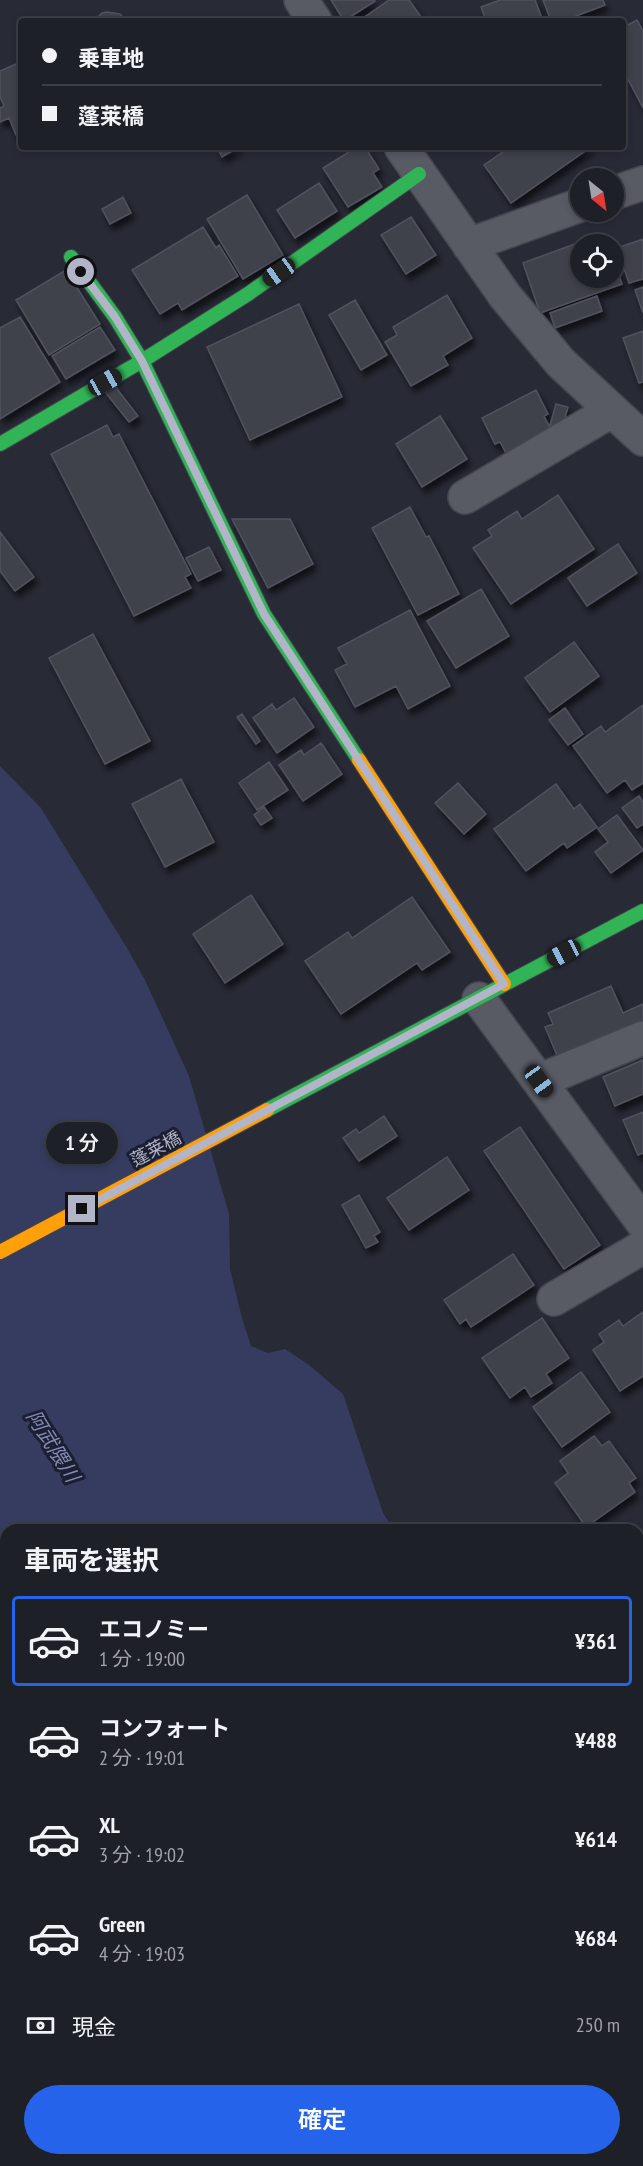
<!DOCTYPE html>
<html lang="ja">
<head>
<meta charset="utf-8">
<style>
  body { margin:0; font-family:"PT Sans Narrow","Noto Sans JP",sans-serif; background:#2b2d34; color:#f1f3f6; height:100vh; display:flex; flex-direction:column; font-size:22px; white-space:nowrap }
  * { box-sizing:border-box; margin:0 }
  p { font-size:20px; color:#a1a3a8 }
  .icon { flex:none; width:33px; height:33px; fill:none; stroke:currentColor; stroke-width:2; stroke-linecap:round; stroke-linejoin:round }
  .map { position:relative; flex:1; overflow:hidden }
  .side { position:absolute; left:0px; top:1524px; width:644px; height:642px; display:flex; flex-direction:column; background:#1e2028; border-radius:18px 18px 0 0; box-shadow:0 3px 9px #0003,0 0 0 2px #3c3e45 }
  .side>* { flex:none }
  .top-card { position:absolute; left:18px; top:18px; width:608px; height:132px; border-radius:6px; box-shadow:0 3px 9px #0003,0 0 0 2px #3c3e45; display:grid; align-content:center; height:132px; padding:0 24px; background:#1e2028 }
  .needle { width:39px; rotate:150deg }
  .fabs { position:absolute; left:570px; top:168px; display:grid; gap:12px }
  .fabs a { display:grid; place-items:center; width:54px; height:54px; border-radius:50%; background:#1e2028; box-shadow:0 3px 9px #0003,0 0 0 2px #3c3e45; font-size:30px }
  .end { position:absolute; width:27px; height:27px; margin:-14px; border:8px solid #b2b5c8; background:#111; box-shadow:0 0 0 3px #111 }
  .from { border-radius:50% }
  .bubble { position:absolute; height:42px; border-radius:21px; background:#1e2028; box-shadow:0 3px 9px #0003,0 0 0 2px #3c3e45; font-size:20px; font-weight:600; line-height:42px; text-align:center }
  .car { position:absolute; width:18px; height:36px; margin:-18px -9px; border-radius:8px; box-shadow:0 0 4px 2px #0007; background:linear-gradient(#222 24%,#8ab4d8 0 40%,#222 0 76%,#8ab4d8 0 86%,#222 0) }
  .top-card b { display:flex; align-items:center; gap:21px; height:57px; font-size:22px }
  .top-card b+b { border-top:2px solid #3c3e45 }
  .top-card i { width:15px; height:15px; background:#f1f3f6 }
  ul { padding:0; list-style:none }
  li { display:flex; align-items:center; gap:18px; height:90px; margin:0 12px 9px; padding:0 12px; border:3px solid transparent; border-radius:6px }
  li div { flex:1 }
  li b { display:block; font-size:22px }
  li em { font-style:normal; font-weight:600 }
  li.on { border-color:#2563eb }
  li>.icon { width:54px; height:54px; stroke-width:1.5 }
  h2 { padding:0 24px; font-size:27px; line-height:72px }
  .pay { display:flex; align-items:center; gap:15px; height:66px; padding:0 24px; font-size:22px }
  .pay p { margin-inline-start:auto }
  .button { display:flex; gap:12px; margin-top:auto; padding:12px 24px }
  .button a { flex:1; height:69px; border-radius:36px; background:#2563eb; color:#fff; font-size:24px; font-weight:600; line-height:69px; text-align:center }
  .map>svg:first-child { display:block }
</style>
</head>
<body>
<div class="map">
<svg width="643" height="2166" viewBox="0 0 643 2166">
  <defs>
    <filter id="shadow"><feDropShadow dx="3.5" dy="6" stdDeviation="3" flood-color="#0009"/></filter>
  </defs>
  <rect width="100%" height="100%" fill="#282a36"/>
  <!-- water -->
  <path fill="#353c5f" d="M0,766L41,808L127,948L145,980L189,1076L229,1214L230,1269L242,1318L251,1346L268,1353L285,1349L309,1365L343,1394L383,1513L394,1530H6V1818L0,1810Z
    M638,1883L643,1894V2166H249L246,2160H638Z"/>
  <!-- building -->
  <path fill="#40424c" stroke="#50525e" stroke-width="1.5" filter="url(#shadow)" d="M331,0H374L375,1L344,21Z
    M389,0H409L424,21H359Z
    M500,0H535L543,21H486L481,7Z
    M543,0H603L605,5L563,21H551Z
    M107,12L120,14L126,21H94L102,13Z
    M637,20L643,31V108L622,68V28Z
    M21,62V133L16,135L9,118L0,122V108L4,106L0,97V71Z
    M217,147H239L222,157Z
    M357,147H365L379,169L373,173L382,187L348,207L323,168Z
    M510,147H591L511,203L484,165Z
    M319,183L337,211L295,238L277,210Z
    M247,195L283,255L243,279L207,219Z
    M123,197L131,213L110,224L102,209Z
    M411,217L436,255L406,274L381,235Z
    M203,227L216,248L219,245L238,276L182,310L178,303L160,314L132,270Z
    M643,239V279L629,283L617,248Z
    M580,242V278H614V262L622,284L540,313L523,263Z
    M66,270L100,324L49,355L16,300Z
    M643,287V313L635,290Z
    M447,295L472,338L443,356L448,365L411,386L385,342L397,335L393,327Z
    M597,296L602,311L555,328L550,313Z
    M355,300L387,355L361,370L329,315Z
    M299,304L342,397L250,440L207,347Z
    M20,317L60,382L0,419V328Z
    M100,327L115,350L66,379L52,356Z
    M643,331V382L639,383L623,338Z
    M114,385L138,416L129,422L105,392Z
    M536,390L548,414L544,416L551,430L506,453L500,442L495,444L482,418Z
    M556,404L568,407L562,428L550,425Z
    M440,416L467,459L422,487L396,444Z
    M107,425L113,437L119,434L191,574L185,577L191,588L134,616L51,454Z
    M558,495L594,549L511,604L473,548L492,536L488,530L517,511L522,519Z
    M410,507L426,537L429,536L459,594L418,615L372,528Z
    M232,519H290L313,564L268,588Z
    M0,532L34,577L15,591L0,571Z
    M618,544L637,573L587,606L568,578Z
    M209,547L221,570L198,581L186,558Z
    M481,589L509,636L456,668L427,621Z
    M410,610L450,686L408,709L396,686L355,707L335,670L347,664L338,648Z
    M93,634L150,741L105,764L49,658Z
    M574,642L599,676L550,712L525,678Z
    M294,698L314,727L277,753L253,718L272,704L276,710Z
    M643,705V783L632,790L625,780L607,793L573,746L601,726L605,732Z
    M565,708L583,734L568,745L549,720Z
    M242,714L260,741L256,744L237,717Z
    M321,743L342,774L303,801L279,765L301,750L304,755Z
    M269,762L288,790L257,810L239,783Z
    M181,779L214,842L165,867L132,804Z
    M458,783L486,814L464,834L435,803Z
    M556,784L574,809L580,804L597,827L567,848L564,843L526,871L494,829Z
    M639,796L643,802V824L637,828L622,808Z
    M264,807L272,818L261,825L254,815Z
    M617,815L643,850L611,873L595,852L608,842L598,829Z
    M251,895L283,944L225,983L193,934Z
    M412,897L450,952L422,970L417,963L341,1014L305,961L348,932L352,938Z
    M611,986L623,1013L643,1004V1023L559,1060L545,1027L553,1024L548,1013Z
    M643,1060V1094L615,1106L603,1077Z
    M643,1112V1153L638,1155L623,1120Z
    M384,1116L397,1136L359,1161L343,1138L356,1129L359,1133Z
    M520,1127L600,1245L564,1269L484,1151Z
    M447,1157L469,1190L409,1230L387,1198Z
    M359,1195L380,1232L374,1236L378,1242L366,1248L342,1205Z
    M513,1254L534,1285L471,1327L466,1319L460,1324L444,1300Z
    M643,1312V1376L620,1391L593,1350L604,1342L599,1334L619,1320L623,1326Z
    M542,1318L569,1358L546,1374L552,1383L531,1397L525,1387L510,1398L482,1358Z
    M581,1372L610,1412L562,1447L533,1407Z
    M594,1436L602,1446L609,1441L636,1478L629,1483L635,1492L586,1527L555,1483L568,1473L560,1461Z
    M16,2160H81L84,2166H19Z"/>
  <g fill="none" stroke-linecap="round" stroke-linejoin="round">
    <defs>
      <path id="street" d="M301,0L315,21
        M401,147L505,296L561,363L643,439
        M614,193L643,183
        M469,245L580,205
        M465,497L611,411
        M479,999L643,1223
        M539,1081L643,1038
        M554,1299L643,1247
        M638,1610L643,1606"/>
      <path id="fast" d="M71,257L115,317L142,361L248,294L419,174
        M0,444L142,361L264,614L359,760
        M267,1110L643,911"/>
      <path id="slow" d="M359,760L504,984
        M0,1252L267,1110"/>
    </defs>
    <!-- street casing -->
    <use href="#street" stroke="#44464f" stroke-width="36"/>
    <!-- fast casing -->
    <use href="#fast" stroke="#44464f" stroke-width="16"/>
    <!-- slow casing -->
    <use href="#slow" stroke="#44464f" stroke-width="16"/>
    <!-- street -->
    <use href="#street" stroke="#585a64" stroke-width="33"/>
    <!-- fast -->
    <use href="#fast" stroke="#30b455" stroke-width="14"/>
    <!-- slow -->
    <use href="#slow" stroke="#ff9f0a" stroke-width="14"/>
  </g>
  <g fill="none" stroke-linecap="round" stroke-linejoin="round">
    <!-- route -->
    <path stroke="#b2b5c8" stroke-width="8" d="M81,272L115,317L142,361L264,614L504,984L82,1209"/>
  </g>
  <g text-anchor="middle" stroke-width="6" stroke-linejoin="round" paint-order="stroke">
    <!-- street labels -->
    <g font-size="18" fill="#b2b5c8" stroke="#1c1f31">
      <text transform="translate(156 1149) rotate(-28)" y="6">蓬莱橋</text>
    </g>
    <!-- water labels -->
    <g font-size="20" font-style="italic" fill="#808bb4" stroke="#1c1f31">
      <text transform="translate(53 1446) rotate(58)" y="7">阿武隈川</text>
    </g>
  </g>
</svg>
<div class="fabs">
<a><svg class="needle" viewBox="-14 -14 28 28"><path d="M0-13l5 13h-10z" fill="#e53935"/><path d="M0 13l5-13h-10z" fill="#a1a3a8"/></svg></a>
<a><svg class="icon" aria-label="locate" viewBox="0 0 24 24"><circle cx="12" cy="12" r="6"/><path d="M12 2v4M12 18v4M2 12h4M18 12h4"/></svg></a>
</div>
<i class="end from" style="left:81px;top:272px"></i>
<i class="end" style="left:82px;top:1209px"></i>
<div class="bubble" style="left:46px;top:1122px;width:72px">1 分</div>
<i class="car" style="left:279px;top:272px;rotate:235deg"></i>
<i class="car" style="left:105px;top:382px;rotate:61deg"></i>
<i class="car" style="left:564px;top:953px;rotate:242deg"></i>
<i class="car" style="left:539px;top:1081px;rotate:144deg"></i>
<div class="top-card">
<b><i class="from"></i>乗車地</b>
<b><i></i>蓬莱橋</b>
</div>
<section class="side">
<h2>車両を選択</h2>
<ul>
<li class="on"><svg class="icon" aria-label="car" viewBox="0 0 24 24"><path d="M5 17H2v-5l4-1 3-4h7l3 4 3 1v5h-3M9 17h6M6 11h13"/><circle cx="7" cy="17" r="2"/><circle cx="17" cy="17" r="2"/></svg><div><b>エコノミー</b><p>1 分 · 19:00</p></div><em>¥361</em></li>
<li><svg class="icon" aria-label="car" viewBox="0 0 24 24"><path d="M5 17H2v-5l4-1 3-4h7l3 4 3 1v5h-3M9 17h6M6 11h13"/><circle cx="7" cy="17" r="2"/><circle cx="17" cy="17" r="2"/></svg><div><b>コンフォート</b><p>2 分 · 19:01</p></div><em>¥488</em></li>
<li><svg class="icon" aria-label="car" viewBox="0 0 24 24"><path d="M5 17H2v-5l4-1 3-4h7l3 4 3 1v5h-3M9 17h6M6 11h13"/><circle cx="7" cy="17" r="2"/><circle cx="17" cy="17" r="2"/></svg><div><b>XL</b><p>3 分 · 19:02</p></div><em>¥614</em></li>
<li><svg class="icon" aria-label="car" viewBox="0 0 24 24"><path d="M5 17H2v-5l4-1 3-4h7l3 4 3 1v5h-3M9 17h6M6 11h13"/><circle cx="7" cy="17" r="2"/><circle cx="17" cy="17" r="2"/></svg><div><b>Green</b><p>4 分 · 19:03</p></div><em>¥684</em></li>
</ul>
<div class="pay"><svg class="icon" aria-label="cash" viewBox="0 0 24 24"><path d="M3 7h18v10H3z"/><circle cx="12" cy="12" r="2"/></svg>現金<p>250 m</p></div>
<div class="button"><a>確定</a></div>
</section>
</div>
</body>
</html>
